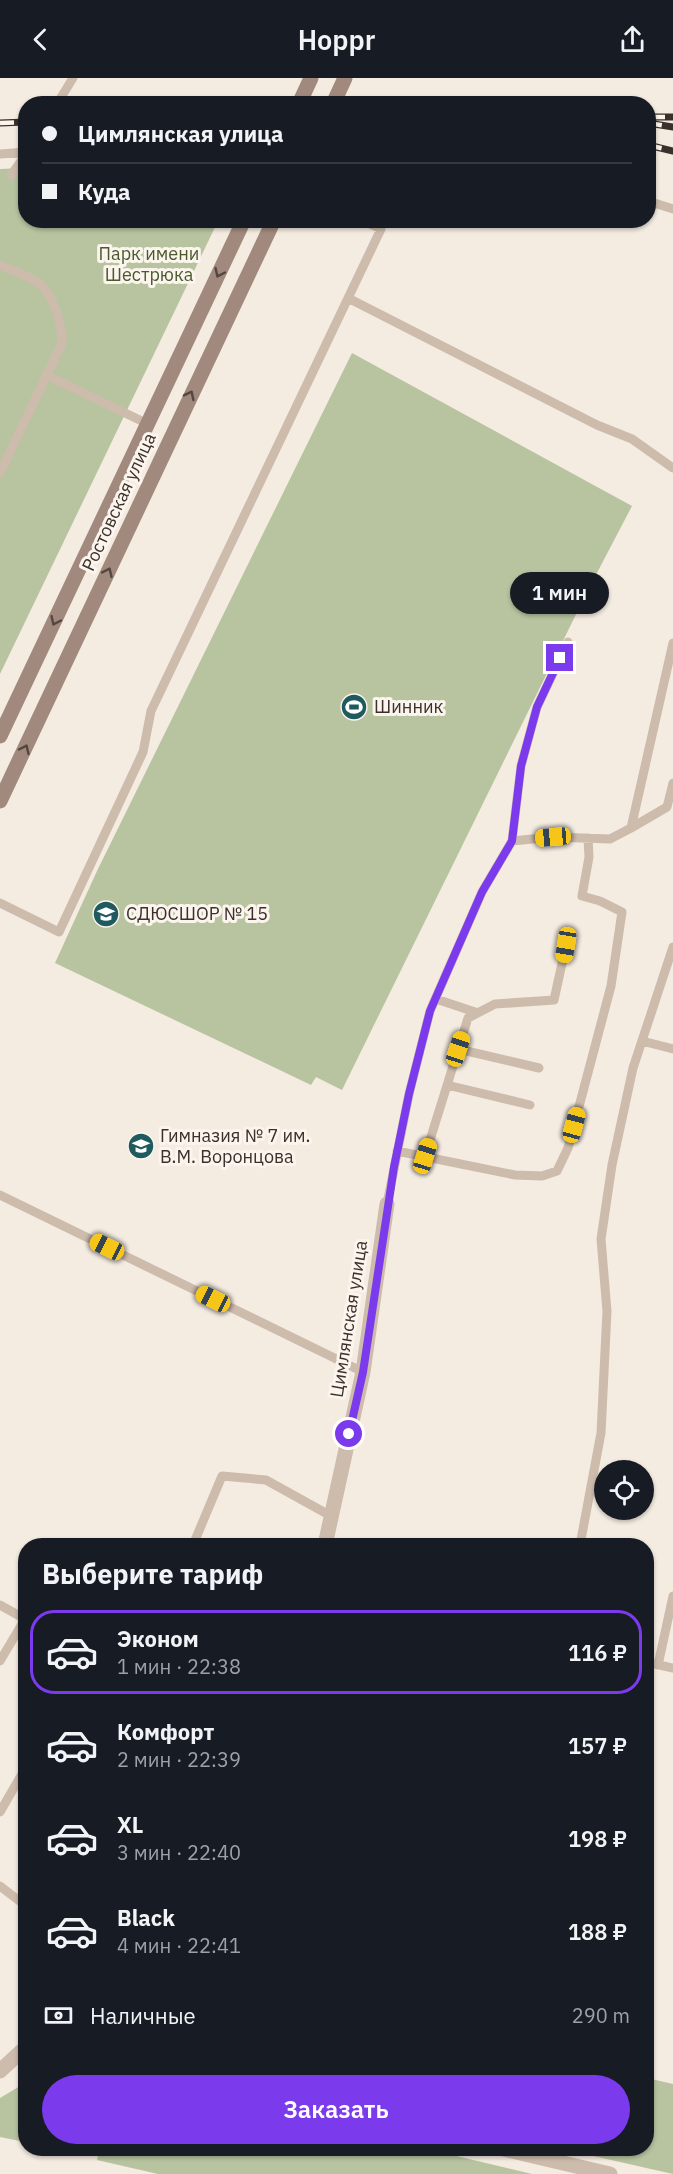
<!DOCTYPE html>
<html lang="ru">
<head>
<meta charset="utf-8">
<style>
  body { margin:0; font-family:"IBM Plex Sans",sans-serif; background:#242831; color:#f1f3f6; height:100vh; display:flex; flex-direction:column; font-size:22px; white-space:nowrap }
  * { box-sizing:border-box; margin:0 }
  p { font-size:20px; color:#9ea1a6 }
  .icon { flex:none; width:33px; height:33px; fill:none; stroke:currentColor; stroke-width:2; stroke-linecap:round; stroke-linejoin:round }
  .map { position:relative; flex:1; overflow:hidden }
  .side { position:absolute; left:18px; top:1460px; width:636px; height:618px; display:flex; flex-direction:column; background:#171b24; border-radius:24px; box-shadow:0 2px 4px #0004 }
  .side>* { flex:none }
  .top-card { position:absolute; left:18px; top:18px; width:638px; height:132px; border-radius:24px; box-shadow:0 2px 4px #0004; display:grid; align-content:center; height:132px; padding:0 24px; background:#171b24 }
  .buttons { position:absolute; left:594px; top:1382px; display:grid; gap:12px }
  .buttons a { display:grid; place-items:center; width:60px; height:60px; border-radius:50%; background:#171b24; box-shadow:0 2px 4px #0004; font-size:30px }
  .end { position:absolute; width:27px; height:27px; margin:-14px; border:8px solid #7c3aed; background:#fff; box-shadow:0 0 0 3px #fff }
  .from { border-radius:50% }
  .bubble { position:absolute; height:42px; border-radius:21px; background:#171b24; box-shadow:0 2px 4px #0004; font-size:20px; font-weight:600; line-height:42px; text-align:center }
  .car { position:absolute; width:18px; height:36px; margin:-18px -9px; border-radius:8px; box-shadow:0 0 4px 2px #0007; background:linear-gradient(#f5c518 24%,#345 0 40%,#f5c518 0 76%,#345 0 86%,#f5c518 0) }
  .top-card b { display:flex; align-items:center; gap:21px; height:57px; font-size:22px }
  .top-card b+b { border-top:2px solid #363941 }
  .top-card i { width:15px; height:15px; background:#f1f3f6 }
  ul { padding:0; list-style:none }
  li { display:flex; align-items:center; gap:18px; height:84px; margin:0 12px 9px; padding:0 12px; border:3px solid transparent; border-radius:24px }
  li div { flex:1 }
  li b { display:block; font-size:22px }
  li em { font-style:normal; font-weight:600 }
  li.active { border-color:#7c3aed }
  li>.icon { width:54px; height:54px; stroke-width:1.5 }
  h2 { padding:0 24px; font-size:27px; line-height:72px }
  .pay { display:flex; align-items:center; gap:15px; height:66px; padding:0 24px; font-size:22px }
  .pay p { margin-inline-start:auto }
  .button { display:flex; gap:12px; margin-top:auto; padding:12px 24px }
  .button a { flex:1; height:69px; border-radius:36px; background:#7c3aed; color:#fff; font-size:24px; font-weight:600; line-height:69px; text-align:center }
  header { display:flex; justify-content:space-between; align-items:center; height:78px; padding:0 24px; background:#171b24; font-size:27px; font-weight:600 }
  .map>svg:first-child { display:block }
</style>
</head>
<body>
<header><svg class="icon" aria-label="back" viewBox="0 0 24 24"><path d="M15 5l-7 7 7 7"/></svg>Hoppr<svg class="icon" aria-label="share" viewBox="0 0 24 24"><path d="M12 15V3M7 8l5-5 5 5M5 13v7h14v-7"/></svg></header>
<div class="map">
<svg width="673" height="2096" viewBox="0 0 673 2096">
  <rect width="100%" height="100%" fill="#f4ebe1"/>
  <!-- green -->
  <path fill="#b8c4a0" d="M25,90L26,142L218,143L0,596V91Z
    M352,275L632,428L588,512L342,1012L316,999L311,1007L55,885L97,793Z
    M647,2000L673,2006V2096L558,2070H646Z
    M25,2005V2064L0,2059V2020Z
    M100,2070H423L532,2096H158L97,2082Z"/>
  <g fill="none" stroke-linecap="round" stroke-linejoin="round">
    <!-- lane -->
    <path stroke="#cdbbac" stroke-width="9" d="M57,26L73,0
      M0,76L26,74
      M11,97L26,76
      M648,123L673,131
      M0,187C11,192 35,200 42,208C55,222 62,247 62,265L0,395
      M348,220L597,347L632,361L673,390
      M46,297L148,346
      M631,750L667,729L673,705
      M512,763L553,759L610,761L631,750L673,565
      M0,825L59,854L143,674L151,633L381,151L361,142
      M436,921L478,935
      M642,963L673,971
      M458,971L539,990
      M447,1007L530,1027
      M397,1073L515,1097L542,1098L557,1093L568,1070L611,908L622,834L600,823L582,818L589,779L588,760
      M425,1078L468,940L495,926L554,922L566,867
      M0,1117L363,1294
      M387,1126L409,1016L430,933L482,814L512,763L521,688L537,629L568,564
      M193,1467L222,1398L266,1402L331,1438
      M580,1467L601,1355L607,1233L601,1161L612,1087L633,990L673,869
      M0,1527L25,1541L0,1583
      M646,1584L673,1590
      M658,1587L673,1518
      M0,1734L26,1689
      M0,1808L26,1828"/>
    <!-- street -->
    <path stroke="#cdbbac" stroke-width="15" d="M325,1467L363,1294L387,1126
      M0,1993L26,1969
      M499,2070L610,2096"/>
    <!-- secondary -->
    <path stroke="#a18a7d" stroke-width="15" d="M299,26L311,0
      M333,26L345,0
      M0,658L244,142
      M0,723L274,142"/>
    <defs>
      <path id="rail" d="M651,39H673
        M0,45L26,44
        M648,45L673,49
        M648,67L673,73"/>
    </defs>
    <!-- rail casing -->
    <use href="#rail" stroke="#3b302b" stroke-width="7"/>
    <!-- rail -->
    <use href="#rail" stroke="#fbf5ee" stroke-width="4.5" stroke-dasharray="14" stroke-linecap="butt"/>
  </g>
  <!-- one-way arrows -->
  <defs><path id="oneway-chevron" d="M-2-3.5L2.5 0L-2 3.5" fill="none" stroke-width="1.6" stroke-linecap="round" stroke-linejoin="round" transform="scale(1.5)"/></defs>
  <g stroke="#544640">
    <use href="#oneway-chevron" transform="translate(219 195) rotate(115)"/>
    <use href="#oneway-chevron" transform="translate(190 317) rotate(-64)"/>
    <use href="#oneway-chevron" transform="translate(108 494) rotate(-65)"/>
    <use href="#oneway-chevron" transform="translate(55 543) rotate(115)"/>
    <use href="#oneway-chevron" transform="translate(25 671) rotate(-65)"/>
  </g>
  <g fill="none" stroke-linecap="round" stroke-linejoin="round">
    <!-- route -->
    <path stroke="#7c3aed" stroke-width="8" d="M349,1356L363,1294L394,1089L409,1016L430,933L482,814L512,763L521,688L537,629L560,580"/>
  </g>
  <!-- icons -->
  <defs>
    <symbol id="stadium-disc" viewBox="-11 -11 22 22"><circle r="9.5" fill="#1f5a5e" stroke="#fbf5ee"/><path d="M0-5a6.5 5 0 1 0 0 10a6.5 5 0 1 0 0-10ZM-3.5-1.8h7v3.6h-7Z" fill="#fff"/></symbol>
    <symbol id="school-disc" viewBox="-11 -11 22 22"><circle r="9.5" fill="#1f5a5e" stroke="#fbf5ee"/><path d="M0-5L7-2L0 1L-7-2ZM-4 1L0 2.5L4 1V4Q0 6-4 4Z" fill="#fff"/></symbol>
  </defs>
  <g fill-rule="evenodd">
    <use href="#stadium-disc" x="339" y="614" width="30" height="30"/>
    <use href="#school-disc" x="91" y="821" width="30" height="30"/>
    <use href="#school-disc" x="126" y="1053" width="30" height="30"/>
  </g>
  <g text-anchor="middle" stroke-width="6" stroke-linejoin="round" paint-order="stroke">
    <!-- park labels -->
    <g font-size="18" fill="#4a5a2e" stroke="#fbf5ee">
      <text x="149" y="182">Парк имени<tspan x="149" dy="21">Шестрюка</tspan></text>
    </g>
    <!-- street labels -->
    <g font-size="18" fill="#3b302b" stroke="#fbf5ee">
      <text transform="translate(119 424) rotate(-65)" y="6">Ростовская улица</text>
      <text transform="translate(349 1241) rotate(-81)" y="6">Цимлянская улица</text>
    </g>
    <!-- poi labels -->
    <g font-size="18" fill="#3b302b" stroke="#fbf5ee" text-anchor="start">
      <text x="374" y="635">Шинник</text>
      <text x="126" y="842">СДЮСШОР № 15</text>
      <text x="160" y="1064">Гимназия № 7 им.<tspan x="160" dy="21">В.М. Воронцова</tspan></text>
    </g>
  </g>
</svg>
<div class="buttons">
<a><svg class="icon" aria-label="locate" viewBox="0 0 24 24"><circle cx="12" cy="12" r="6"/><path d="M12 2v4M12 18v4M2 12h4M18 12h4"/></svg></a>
</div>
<i class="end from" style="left:349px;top:1356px"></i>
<i class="end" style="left:560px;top:580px"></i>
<div class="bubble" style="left:510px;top:494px;width:99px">1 мин</div>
<i class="car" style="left:553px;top:759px;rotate:265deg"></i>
<i class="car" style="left:566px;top:867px;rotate:189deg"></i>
<i class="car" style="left:458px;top:971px;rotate:18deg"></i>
<i class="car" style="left:574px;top:1047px;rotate:15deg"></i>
<i class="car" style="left:425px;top:1078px;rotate:17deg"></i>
<i class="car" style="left:107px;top:1169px;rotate:296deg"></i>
<i class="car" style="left:213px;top:1221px;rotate:296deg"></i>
<div class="top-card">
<b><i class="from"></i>Цимлянская улица</b>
<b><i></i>Куда</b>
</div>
<section class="side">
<h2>Выберите тариф</h2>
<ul>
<li class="active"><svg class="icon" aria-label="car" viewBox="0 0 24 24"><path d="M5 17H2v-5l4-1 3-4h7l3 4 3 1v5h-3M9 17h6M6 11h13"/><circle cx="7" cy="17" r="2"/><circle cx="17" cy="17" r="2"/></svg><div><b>Эконом</b><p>1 мин · 22:38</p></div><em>116 ₽</em></li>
<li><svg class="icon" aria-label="car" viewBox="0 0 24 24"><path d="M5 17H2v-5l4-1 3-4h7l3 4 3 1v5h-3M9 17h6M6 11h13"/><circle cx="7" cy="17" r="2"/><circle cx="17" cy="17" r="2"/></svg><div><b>Комфорт</b><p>2 мин · 22:39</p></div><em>157 ₽</em></li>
<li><svg class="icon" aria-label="car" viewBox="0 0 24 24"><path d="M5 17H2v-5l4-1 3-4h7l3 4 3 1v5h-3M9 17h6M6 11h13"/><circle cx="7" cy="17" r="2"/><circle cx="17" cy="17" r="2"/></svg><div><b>XL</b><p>3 мин · 22:40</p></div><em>198 ₽</em></li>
<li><svg class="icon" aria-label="car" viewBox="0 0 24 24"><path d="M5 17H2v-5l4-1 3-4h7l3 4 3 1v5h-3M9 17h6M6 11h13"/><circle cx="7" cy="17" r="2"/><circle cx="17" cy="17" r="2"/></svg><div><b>Black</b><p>4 мин · 22:41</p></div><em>188 ₽</em></li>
</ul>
<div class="pay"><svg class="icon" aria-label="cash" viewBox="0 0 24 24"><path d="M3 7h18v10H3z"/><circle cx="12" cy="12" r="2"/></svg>Наличные<p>290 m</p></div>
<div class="button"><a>Заказать</a></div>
</section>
</div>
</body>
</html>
